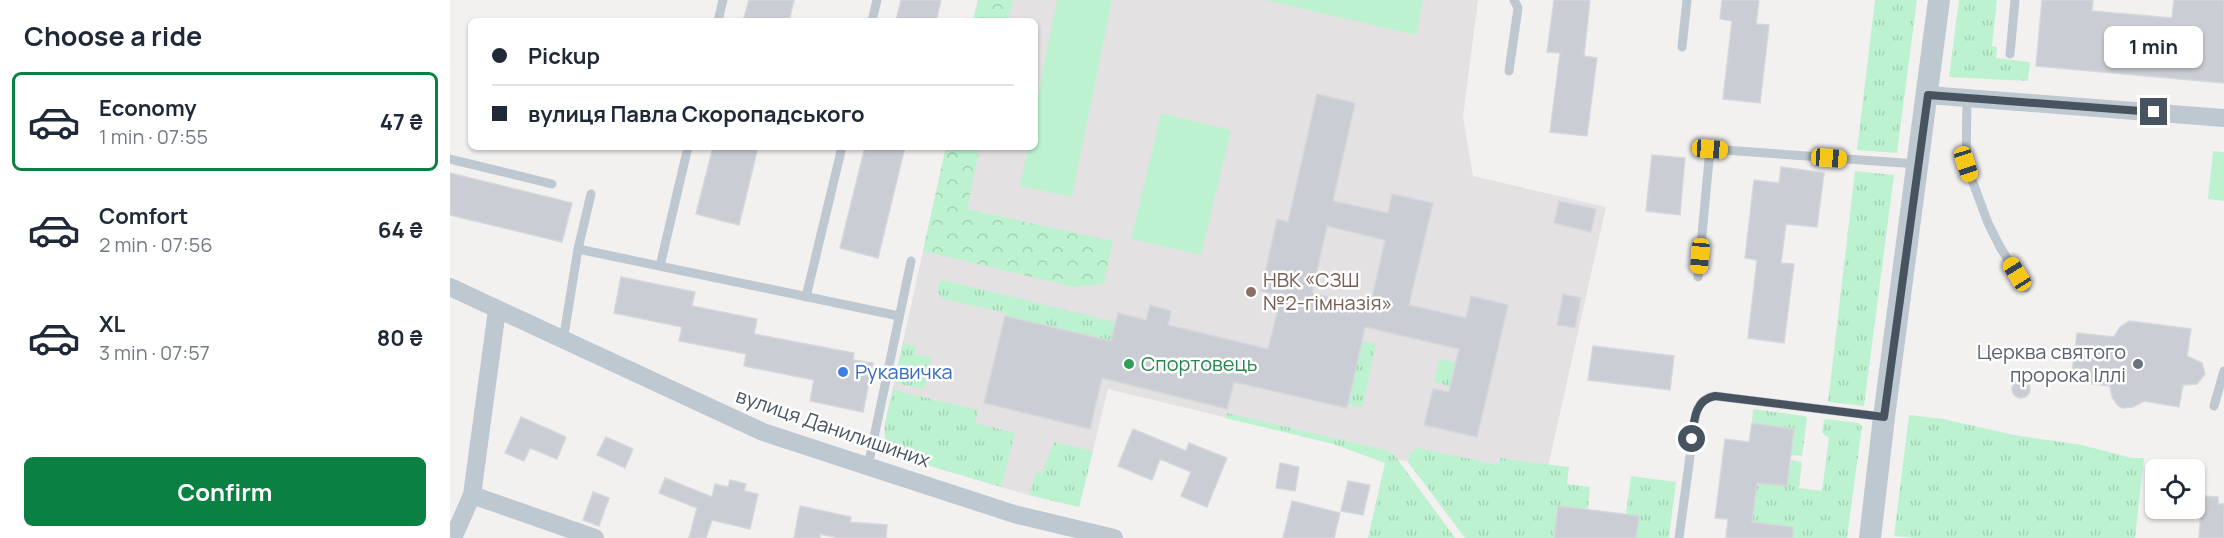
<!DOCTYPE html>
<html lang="en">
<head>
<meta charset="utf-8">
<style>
  body { margin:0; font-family:Manrope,sans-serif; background:#f2f2f3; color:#1f2937; height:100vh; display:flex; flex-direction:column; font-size:22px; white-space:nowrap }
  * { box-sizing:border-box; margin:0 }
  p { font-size:20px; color:#747a83 }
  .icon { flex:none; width:33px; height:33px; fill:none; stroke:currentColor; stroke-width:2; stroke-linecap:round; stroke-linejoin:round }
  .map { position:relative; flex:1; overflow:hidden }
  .details { display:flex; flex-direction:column; background:#fff; width:450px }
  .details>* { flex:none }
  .banner { position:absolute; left:18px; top:18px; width:570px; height:132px; border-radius:9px; box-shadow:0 2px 4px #0004; display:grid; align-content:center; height:132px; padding:0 24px; background:#fff }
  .tools { position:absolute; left:1695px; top:459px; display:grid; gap:12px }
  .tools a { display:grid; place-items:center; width:60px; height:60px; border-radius:9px; background:#fff; box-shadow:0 2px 4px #0004; font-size:30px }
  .end { position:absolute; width:27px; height:27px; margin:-14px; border:8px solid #47545f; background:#fff; box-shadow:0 0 0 3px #fff }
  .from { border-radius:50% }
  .bubble { position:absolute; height:42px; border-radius:9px; background:#fff; box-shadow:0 2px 4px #0004; font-size:20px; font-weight:700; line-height:42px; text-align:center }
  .car { position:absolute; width:18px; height:36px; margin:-18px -9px; border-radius:8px; box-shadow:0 0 4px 2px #0007; background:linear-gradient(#f5c518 24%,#345 0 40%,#f5c518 0 76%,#345 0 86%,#f5c518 0) }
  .banner b { display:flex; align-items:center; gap:21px; height:57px; font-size:22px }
  .banner b+b { border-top:2px solid #e0e1e3 }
  .banner i { width:15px; height:15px; background:#1f2937 }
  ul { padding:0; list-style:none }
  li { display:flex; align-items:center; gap:18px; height:99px; margin:0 12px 9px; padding:0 12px; border:3px solid transparent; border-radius:9px }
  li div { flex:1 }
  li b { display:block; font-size:22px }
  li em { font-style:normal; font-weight:700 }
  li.active { border-color:#0b8043 }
  li>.icon { width:54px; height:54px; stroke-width:1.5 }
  h2 { padding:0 24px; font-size:27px; line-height:72px }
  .cta { display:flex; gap:12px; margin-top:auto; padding:12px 24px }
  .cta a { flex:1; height:69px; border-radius:9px; background:#0b8043; color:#fff; font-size:24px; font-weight:700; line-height:69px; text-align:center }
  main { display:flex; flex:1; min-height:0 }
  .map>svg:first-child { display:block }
</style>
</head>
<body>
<main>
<section class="details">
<h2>Choose a ride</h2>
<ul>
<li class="active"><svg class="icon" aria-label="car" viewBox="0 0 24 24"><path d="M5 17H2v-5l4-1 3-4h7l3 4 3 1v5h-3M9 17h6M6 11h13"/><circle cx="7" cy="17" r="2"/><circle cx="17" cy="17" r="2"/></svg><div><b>Economy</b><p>1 min · 07:55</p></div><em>47 ₴</em></li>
<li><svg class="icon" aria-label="car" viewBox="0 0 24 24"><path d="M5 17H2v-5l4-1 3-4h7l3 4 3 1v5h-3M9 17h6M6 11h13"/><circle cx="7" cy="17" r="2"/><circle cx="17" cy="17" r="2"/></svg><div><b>Comfort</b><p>2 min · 07:56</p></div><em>64 ₴</em></li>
<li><svg class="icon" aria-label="car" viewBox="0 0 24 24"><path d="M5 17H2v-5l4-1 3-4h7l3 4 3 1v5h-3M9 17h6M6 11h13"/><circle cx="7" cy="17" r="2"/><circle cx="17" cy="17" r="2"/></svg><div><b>XL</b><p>3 min · 07:57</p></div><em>80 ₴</em></li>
</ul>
<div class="cta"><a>Confirm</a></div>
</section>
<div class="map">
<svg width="1774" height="538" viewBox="0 0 1774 538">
  <defs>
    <pattern id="grass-tufts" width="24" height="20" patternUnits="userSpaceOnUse" patternTransform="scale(1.5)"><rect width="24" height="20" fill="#bdf2d0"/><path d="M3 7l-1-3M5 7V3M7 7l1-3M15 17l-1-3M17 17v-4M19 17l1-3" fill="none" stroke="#a4d1b5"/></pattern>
    <pattern id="forest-crowns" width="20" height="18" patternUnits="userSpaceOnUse" patternTransform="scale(1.5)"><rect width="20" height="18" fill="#bdf2d0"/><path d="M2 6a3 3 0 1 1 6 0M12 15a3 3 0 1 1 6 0" fill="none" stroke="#a4d1b5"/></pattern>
  </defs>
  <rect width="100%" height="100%" fill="#f3f0f0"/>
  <!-- education -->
  <path fill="#e4e1e2" d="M528,0H1028L1013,117L1023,176L1156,207L1092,494L658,389L629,507L575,494L450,457L440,450L435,440L434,428L496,147H585V21H523Z"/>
  <!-- grass -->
  <path fill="url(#grass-tufts)" d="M1425,0H1467L1447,153L1407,150Z
    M1509,0H1547L1542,46L1547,47L1546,58L1580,62L1578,81L1499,77Z
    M1405,171L1444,175L1414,406L1378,402Z
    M493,280L665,322L661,341L555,316L556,313L493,299C488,294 486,289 489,283Z
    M912,341L926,344L912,408L897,404Z
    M453,343L466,346L464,354L481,358L474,389L444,383Z
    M989,359L1006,363L1000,386L984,382Z
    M443,390L528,410L525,423L565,433L551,487L450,457C424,443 438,412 443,390Z
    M1303,409L1354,416L1357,418L1352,456L1341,455L1344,429L1302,423Z
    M777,413L939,451L945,456L1005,538H918L935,463L883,444L775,418Z
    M1459,415L1493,419L1564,435L1632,445L1682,458H1694L1685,538H1468L1444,536Z
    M1376,419L1408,423L1412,426L1397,538H1313L1302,522L1307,483L1337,486L1341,460L1352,462L1349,488L1372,491L1379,438L1372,433L1374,420Z
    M604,442L643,451L629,507L579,495L586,472L592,473Z
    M968,448L1048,465L1050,458L1119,467L1117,484L1140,487L1138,509L1108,506L1104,538H1015L958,462L961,452Z
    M1181,476L1226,482L1219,538H1186L1189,516L1176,514Z"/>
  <!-- forest -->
  <path fill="url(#forest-crowns)" d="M528,0H563L558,21H523Z
    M496,147H530L517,209L663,241L654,284L623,287L473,251Z"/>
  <!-- park -->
  <path fill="#bdf2d0" d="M607,0H662L622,197L570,186L578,147H585V110Z
    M815,0H973L966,35Z
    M711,113L781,130L751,255L681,239Z
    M1763,151L1774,152V201L1758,199Z"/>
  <!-- building -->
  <path fill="#cacdd3" stroke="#d4d7dc" stroke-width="1.5" fill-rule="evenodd" d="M299,0H344L339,21H293Z
    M451,0H491L486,21H446Z
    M1104,0H1140L1134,56L1147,58L1137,136L1100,132L1110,53L1097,52Z
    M1272,0H1309L1306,24L1319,25L1310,103L1273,99L1282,21L1270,19Z
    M1592,0H1643L1642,11L1722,18L1724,0H1774V83L1586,66Z
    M867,94L905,103L883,201L938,213L942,194L983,203L959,305L1016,318L1021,296L1058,305L1027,437L974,425L983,389L999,392L1009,349L915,327L897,408L784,382L777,409L652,378L640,429L534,403L555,316L661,341L668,313L696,320L700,305L721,311L718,325L818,349L831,296L811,291L827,219L838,222ZM877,226L935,240L920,307L862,293Z
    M263,147H308L289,225L246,214Z
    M415,147H455L428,258L390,248Z
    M1202,155L1235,158L1230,215L1196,211Z
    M1331,167L1374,173L1367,227L1336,224L1331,263L1344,264L1334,343L1298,338L1307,260L1295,258L1304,180L1329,183Z
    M0,173L122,203L112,242L0,215Z
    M1109,201L1146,209L1141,232L1104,223Z
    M171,277L245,292L242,306L307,319L304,334L404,353L403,360L423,363L413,412L360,401L364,380L294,366L296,354L229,341L232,327L164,313Z
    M1113,294L1131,298L1125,328L1107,325Z
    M1679,321L1741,329L1737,356L1752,363L1755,374L1747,384L1733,385L1729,407L1694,401L1683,407L1673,408L1668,406L1662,397L1660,386L1621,381L1627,333L1664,337L1670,327Z
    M1143,346L1224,356L1220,390L1138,380Z
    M1562 389a9 9 0 1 1 18 0a9 9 0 1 1-18 0Z
    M71,417L116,437L107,459L80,448L74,461L55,453Z
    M1302,423L1344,429L1337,486L1307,483L1302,522L1343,527V538H1276L1278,519L1265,518L1275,439L1299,442Z
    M683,429L736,451L739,443L777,458L757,507L731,496L741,472L710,459L702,480L668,466Z
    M156,437L183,449L175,468L147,455Z
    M830,463L849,467L845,491L826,488Z
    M215,478L262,497L265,484L278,487L280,480L296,484L294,491L308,494L300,529L262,520L256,538H239L247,508L209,493Z
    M898,481L920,485L913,515L891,511Z
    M143,492L159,498L149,526L133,520Z
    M1752,496L1768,497V504H1774V538H1749Z
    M842,501L890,513L884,538H833Z
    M350,506L401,517L400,522L437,525L436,538H389L370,534V538H344Z
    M1108,506L1189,516L1186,538H1104Z"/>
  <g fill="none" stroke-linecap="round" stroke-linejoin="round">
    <!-- service -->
    <path stroke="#bdc8d0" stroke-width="9" d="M268,21L273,0
      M422,21L427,0
      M1232,47L1237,0
      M1560,54L1565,0
      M1059,71L1068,8L1064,0
      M1517,98L1516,164L1538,223L1550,247L1576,288
      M0,159L102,184
      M128,249L449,316
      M210,266L238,147
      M1248,277L1260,149L1467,164
      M356,297L392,147
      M113,341L128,249L141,194
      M1764,406L1774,371
      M418,466L461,261
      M1229,538L1245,419C1247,406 1252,398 1265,396L1434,417"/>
    <!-- minor -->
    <path stroke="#bdc8d0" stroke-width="18" d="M1478,95L1774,118
      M0,287L313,432L564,514L664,538
      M22,495L145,538
      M3,538L22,495L47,310"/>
    <!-- tertiary -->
    <path stroke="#bdc8d0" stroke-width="22" d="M1420,538L1434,417L1489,0"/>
  </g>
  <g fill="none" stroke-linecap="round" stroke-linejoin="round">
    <!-- route -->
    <path stroke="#47545f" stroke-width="8" d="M1242,439C1244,421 1244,400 1265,396L1434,417L1478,95L1704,112"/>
  </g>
  <!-- markers -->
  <circle fill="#8d6e63" stroke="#fff" stroke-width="2" cx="801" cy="292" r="6"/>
  <circle fill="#2e9e5b" stroke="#fff" stroke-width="2" cx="679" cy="364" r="6"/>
  <circle fill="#6b7280" stroke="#fff" stroke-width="2" cx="1688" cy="364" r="6"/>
  <circle fill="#3f7fe0" stroke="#fff" stroke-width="2" cx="393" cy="372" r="6"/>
  <g text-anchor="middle" stroke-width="5" stroke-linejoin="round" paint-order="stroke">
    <!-- education labels -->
    <g font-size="20" fill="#785e54" stroke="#fff" text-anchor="start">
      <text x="813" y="287">НВК «СЗШ<tspan x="813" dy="23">№2-гімназія»</tspan></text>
    </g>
    <!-- worship labels -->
    <g font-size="20" fill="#5b616d" stroke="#fff" text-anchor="end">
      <text x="1676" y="359">Церква святого<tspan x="1676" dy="23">пророка Іллі</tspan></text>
    </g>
    <!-- leisure labels -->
    <g font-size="20" fill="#27864d" stroke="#fff" text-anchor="start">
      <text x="691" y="371">Спортовець</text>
    </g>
    <!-- shop labels -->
    <g font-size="20" fill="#366cbe" stroke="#fff" text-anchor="start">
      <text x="405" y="379">Рукавичка</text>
    </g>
    <!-- street labels -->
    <g font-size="20" fill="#47545f" stroke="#fff">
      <text transform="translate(383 428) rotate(19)" y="7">вулиця Данилишиних</text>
    </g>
  </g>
</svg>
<div class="tools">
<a><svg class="icon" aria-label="locate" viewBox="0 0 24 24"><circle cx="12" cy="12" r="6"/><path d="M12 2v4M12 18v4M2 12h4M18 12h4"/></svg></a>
</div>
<i class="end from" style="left:1242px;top:439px"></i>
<i class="end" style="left:1704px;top:112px"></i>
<div class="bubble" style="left:1654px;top:26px;width:99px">1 min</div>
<i class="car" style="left:1260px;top:149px;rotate:94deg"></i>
<i class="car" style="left:1379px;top:158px;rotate:94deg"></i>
<i class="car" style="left:1516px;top:164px;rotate:162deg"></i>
<i class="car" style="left:1250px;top:256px;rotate:185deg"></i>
<i class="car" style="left:1567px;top:274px;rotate:328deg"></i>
<div class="banner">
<b><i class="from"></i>Pickup</b>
<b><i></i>вулиця Павла Скоропадського</b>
</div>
</div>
</main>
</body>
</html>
